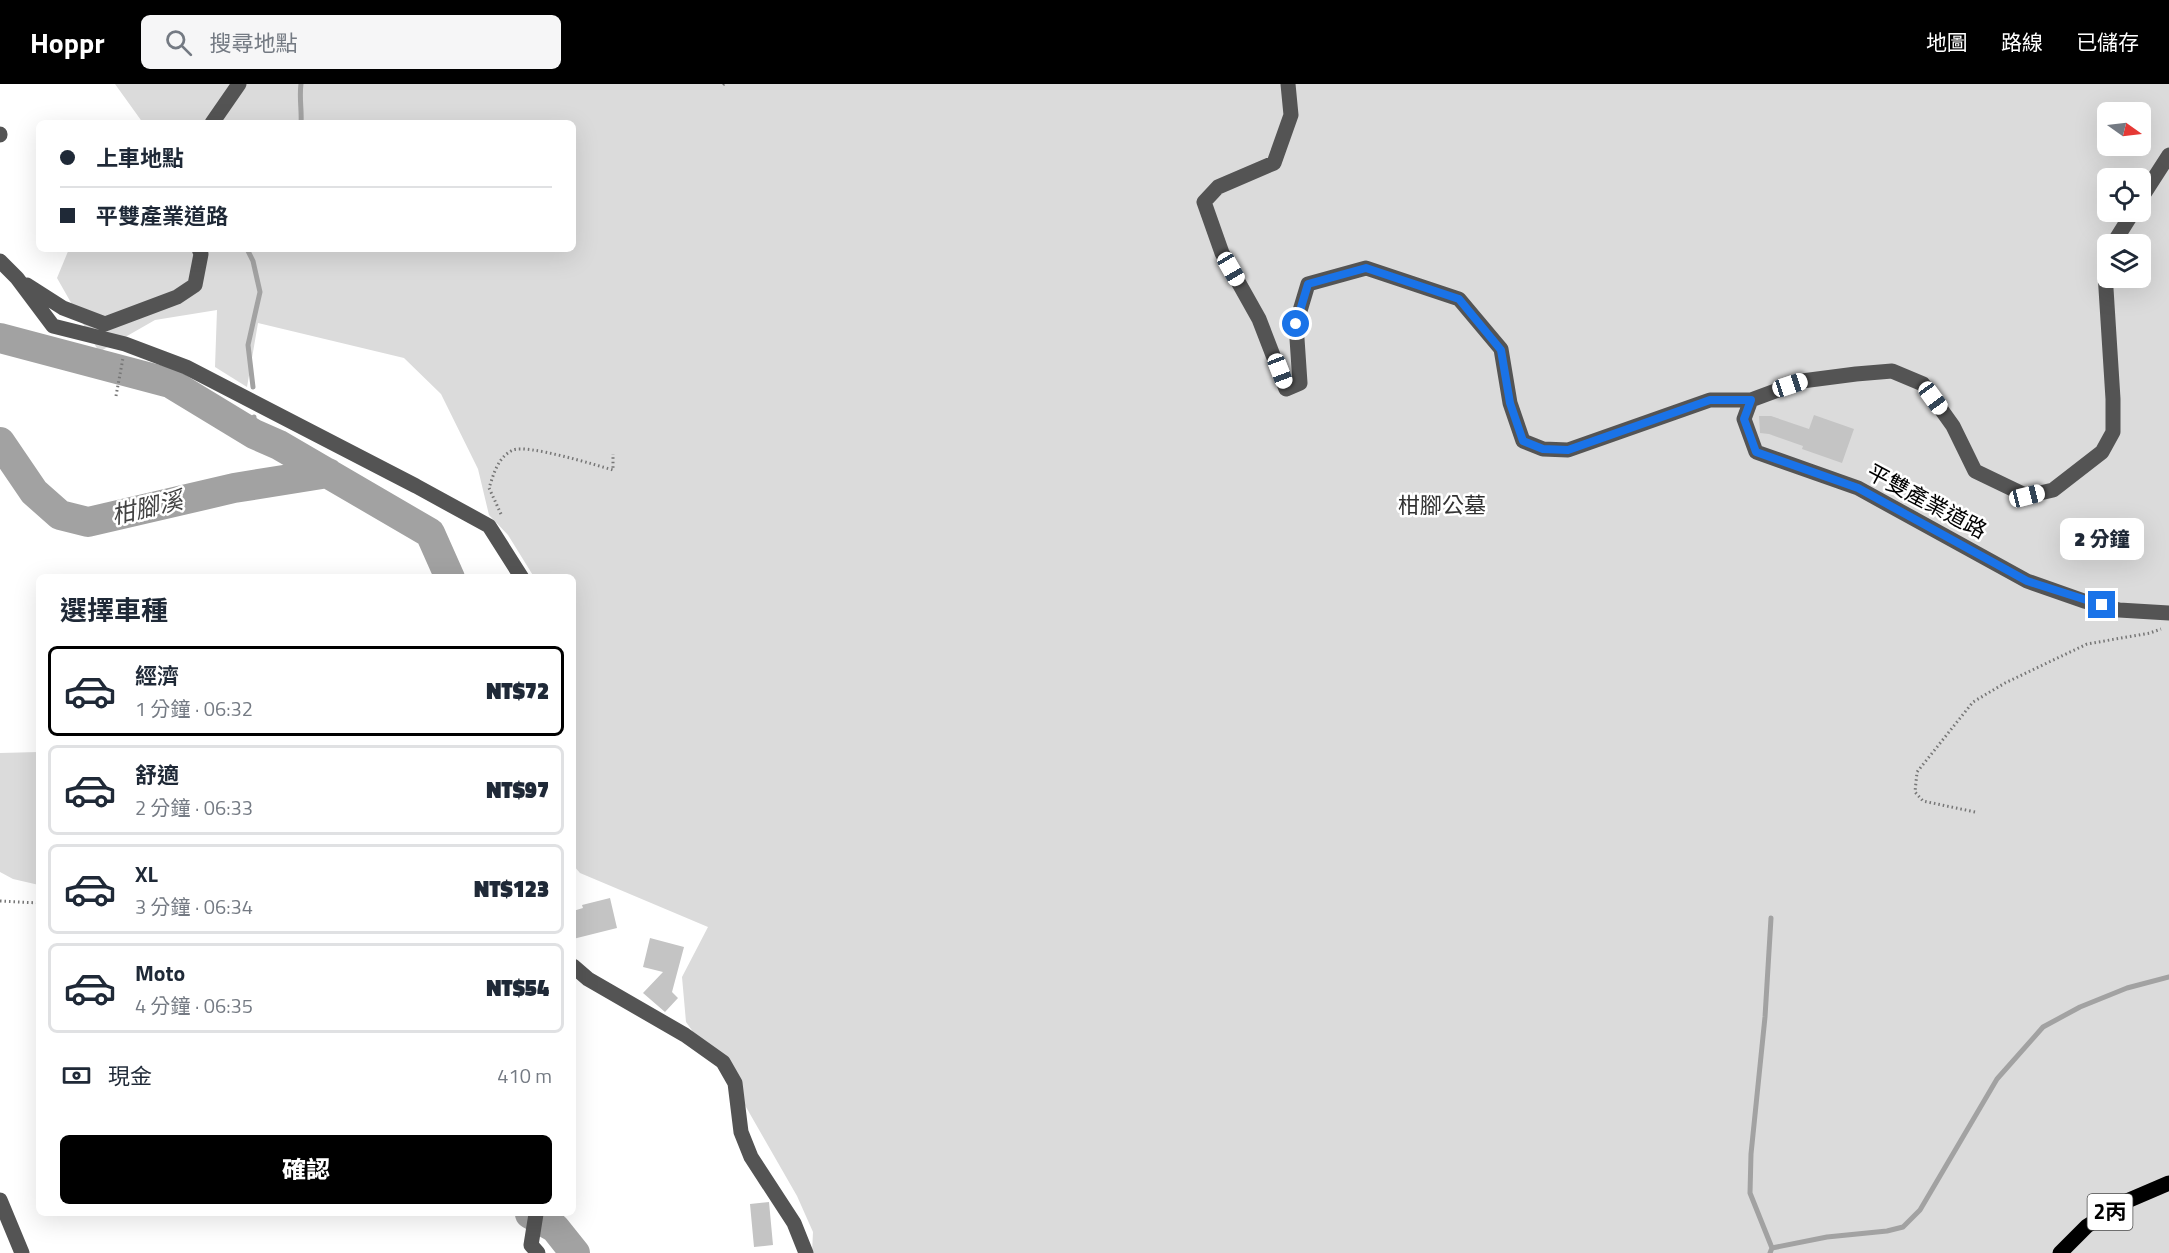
<!DOCTYPE html>
<html lang="zh-TW">
<head>
<meta charset="utf-8">
<style>
  body { margin:0; font-family:"Titillium Web","Noto Sans TC",sans-serif; background:#f6f6f7; color:#1f2937; height:100vh; display:flex; flex-direction:column; font-size:22px; white-space:nowrap }
  * { box-sizing:border-box; margin:0 }
  p { font-size:20px; color:#747a83 }
  .icon { flex:none; width:33px; height:33px; fill:none; stroke:currentColor; stroke-width:2; stroke-linecap:round; stroke-linejoin:round }
  .map { position:relative; flex:1; overflow:hidden }
  .side { position:absolute; left:36px; top:490px; width:540px; height:642px; display:flex; flex-direction:column; background:#fff; border-radius:9px; box-shadow:0 6px 24px #0002 }
  .side>* { flex:none }
  .hud { position:absolute; left:36px; top:36px; width:540px; height:132px; border-radius:9px; box-shadow:0 6px 24px #0002; display:grid; align-content:center; height:132px; padding:0 24px; background:#fff }
  .needle { width:39px; rotate:104deg }
  .controls { position:absolute; left:2097px; top:18px; display:grid; gap:12px }
  .controls a { display:grid; place-items:center; width:54px; height:54px; border-radius:9px; background:#fff; box-shadow:0 6px 24px #0002; font-size:30px }
  .end { position:absolute; width:27px; height:27px; margin:-14px; border:8px solid #1a73e8; background:#fff; box-shadow:0 0 0 3px #fff }
  .from { border-radius:50% }
  .bubble { position:absolute; height:42px; border-radius:9px; background:#fff; box-shadow:0 6px 24px #0002; font-size:20px; font-weight:800; line-height:42px; text-align:center }
  .car { position:absolute; width:18px; height:36px; margin:-18px -9px; border-radius:8px; box-shadow:0 0 4px 2px #0007; background:linear-gradient(#fff 24%,#345 0 40%,#fff 0 76%,#345 0 86%,#fff 0) }
  .hud b { display:flex; align-items:center; gap:21px; height:57px; font-size:22px }
  .hud b+b { border-top:2px solid #e0e1e3 }
  .hud i { width:15px; height:15px; background:#1f2937 }
  ul { padding:0; list-style:none }
  li { display:flex; align-items:center; gap:18px; height:90px; margin:0 12px 9px; padding:0 12px; border:3px solid #e0e1e3; border-radius:9px }
  li div { flex:1 }
  li b { display:block; font-size:22px }
  li em { font-style:normal; font-weight:800 }
  li.active { border-color:#000 }
  li>.icon { width:54px; height:54px; stroke-width:1.5 }
  h2 { padding:0 24px; font-size:27px; line-height:72px }
  .pay { display:flex; align-items:center; gap:15px; height:66px; padding:0 24px; font-size:22px }
  .pay p { margin-inline-start:auto }
  .primary-button { display:flex; gap:12px; margin-top:auto; padding:12px 24px }
  .primary-button a { flex:1; height:69px; border-radius:9px; background:#000; color:#fff; font-size:24px; font-weight:800; line-height:69px; text-align:center }
  header { display:flex; align-items:center; gap:36px; box-sizing:border-box; height:84px; padding:0 30px; background:#000; color:#fff }
  header strong { font-size:28px }
  nav { display:flex; gap:33px; margin-inline-start:auto; font-size:21px }
  .search { width:420px; height:54px; background:#f6f6f7; display:flex; align-items:center; gap:15px; box-sizing:border-box; padding:0 21px; border-radius:9px; color:#747a83; font-size:22px }
  .map>svg:first-child { display:block }
</style>
</head>
<body>
<header>
<strong>Hoppr</strong>
<div class="search"><svg class="icon" aria-label="search" viewBox="0 0 24 24"><circle cx="10" cy="10" r="6"/><path d="M15 15l6 6"/></svg>搜尋地點</div>
<nav><a>地圖</a><a>路線</a><a>已儲存</a></nav>
</header>
<div class="map">
<svg width="2169" height="1169" viewBox="0 0 2169 1169">
  <rect width="100%" height="100%" fill="#fff"/>
  <!-- green -->
  <path fill="#dbdbdb" fill-rule="evenodd" d="M115,0H2169V1169H812L813,1148L797,1112L742,1016L686,938L682,893L708,843L580,789L573,781V494L534,493L508,451L489,431L478,385L441,310L404,274L258,239L247,303L215,283L217,226L155,236L99,268L57,194L69,165H573V39H143ZM2108,28H2140V62H2108ZM2108,94H2140V128H2108ZM2108,160H2140V194H2108Z
    M39,668V801L13,795L0,788V669Z"/>
  <g fill="none" stroke-linecap="round" stroke-linejoin="round">
    <!-- stream -->
    <path stroke="#a2a2a2" stroke-width="5" d="M301,39C302,26 299,14 301,0
      M247,165L253,177L260,208L248,261L253,303
      M254,333V350
      M1771,834L1765,933L1751,1070L1750,1109L1772,1164
      M1770,1169L1772,1164L1827,1153L1887,1147L1903,1143L1920,1126L1997,995L2043,943L2080,923L2127,904L2169,893"/>
    <!-- river -->
    <path stroke="#a2a2a2" stroke-width="30" d="M0,254L170,299L254,350L279,361L430,449L450,494
      M0,358L34,408L60,431L88,438L234,404L328,389
      M530,1130L555,1144L575,1169"/>
  </g>
  <!-- building -->
  <path fill="#c4c4c4" d="M1814,331L1854,345L1842,379L1802,365L1803,362L1769,350L1760,349L1759,332H1771L1809,345Z
    M610,814L617,844L573,855V827L583,824L582,821Z
    M650,854L684,863L672,908L678,914L665,928L643,909L663,888L643,883Z
    M769,1118L773,1161L754,1163L750,1120Z"/>
  <g fill="none" stroke-linecap="round" stroke-linejoin="round">
    <defs>
      <path id="major" d="M2060,1169L2087,1142L2127,1117L2169,1099"/>
    </defs>
    <!-- major casing -->
    <use href="#major" stroke="#dbdbdb" stroke-width="16"/>
    <!-- path -->
    <path stroke="#767676" stroke-width="3" stroke-dasharray="1.5 3" stroke-linecap="butt" d="M723,1L724,0
      M116,312L123,274
      M501,430L489,404C494,389 498,373 513,366C527,360 596,381 613,386V370
      M1975,728L1923,717L1915,708L1917,688L1973,618L2005,599L2087,560L2150,549L2161,545
      M0,817L39,819"/>
    <!-- minor -->
    <path stroke="#545454" stroke-width="15" d="M1288,0L1291,31L1274,79L1218,103L1204,118L1222,169L1259,235L1286,305L1300,299L1296,240L1308,200L1366,184L1459,215L1501,265L1510,319L1523,357L1543,365L1568,366L1710,316H1751
      M212,39L239,0
      M0,50V51
      M2140,116L2169,71
      M2113,160L2133,128
      M0,177L17,194L53,242L125,260L186,283L416,402L489,442L522,494
      M2108,181L2105,189L2113,315V348L2102,368L2053,406L2027,412L1975,387L1953,342L1923,300L1892,287L1856,290L1802,297L1751,316L1744,335L1756,368L1858,404L2027,497L2084,517L2119,526L2169,529
      M27,201L63,224L105,240L177,213L195,201L201,170L199,165
      M573,882L588,895L685,951L723,978L735,999L741,1048L751,1073L794,1139L806,1169
      M0,1116L22,1169
      M536,1130L531,1161L538,1169"/>
    <!-- major -->
    <use href="#major" stroke="#000" stroke-width="15"/>
  </g>
  <g fill="none" stroke-linecap="round" stroke-linejoin="round">
    <!-- route -->
    <path stroke="#1a73e8" stroke-width="8" d="M1296,240L1308,200L1366,184L1459,215L1501,266L1510,319L1523,357L1543,365L1568,366L1710,316H1751L1744,335L1756,368L1858,404L2027,497L2102,521"/>
  </g>
  <g text-anchor="middle" stroke-width="5" stroke-linejoin="round" paint-order="stroke">
    <!-- shield labels -->
    <rect fill="#fff" stroke="#4c4c4c" stroke-width="1.5" x="2087.5" y="1110" width="45" height="36" rx="4.5"/>
    <g font-size="21" font-weight="bold" fill="#000">
      <text x="2110" y="1135">2丙</text>
    </g>
    <!-- street labels -->
    <g font-size="22" fill="#000" stroke="#fff">
      <text transform="translate(1927 417) rotate(28)" y="8">平雙產業道路</text>
    </g>
    <!-- park labels -->
    <g font-size="22" fill="#323232" stroke="#fff">
      <text x="1442" y="429">柑腳公墓</text>
    </g>
    <!-- water labels -->
    <g font-size="24" font-style="italic" fill="#434343" stroke="#fff">
      <text transform="translate(147 424) rotate(-13)" y="8">柑腳溪</text>
    </g>
  </g>
</svg>
<div class="controls">
<a><svg class="needle" viewBox="-14 -14 28 28"><path d="M0-13l5 13h-10z" fill="#e53935"/><path d="M0 13l5-13h-10z" fill="#747a83"/></svg></a>
<a><svg class="icon" aria-label="locate" viewBox="0 0 24 24"><circle cx="12" cy="12" r="6"/><path d="M12 2v4M12 18v4M2 12h4M18 12h4"/></svg></a>
<a><svg class="icon" aria-label="layers" viewBox="0 0 24 24"><path d="M12 4l9 5-9 5-9-5zM3 14l9 5 9-5"/></svg></a>
</div>
<i class="end from" style="left:1296px;top:240px"></i>
<i class="end" style="left:2102px;top:521px"></i>
<div class="bubble" style="left:2060px;top:434px;width:84px">2 分鐘</div>
<i class="car" style="left:1231px;top:185px;rotate:150deg"></i>
<i class="car" style="left:1280px;top:287px;rotate:159deg"></i>
<i class="car" style="left:1790px;top:301px;rotate:72deg"></i>
<i class="car" style="left:1933px;top:314px;rotate:144deg"></i>
<i class="car" style="left:2027px;top:412px;rotate:76deg"></i>
<div class="hud">
<b><i class="from"></i>上車地點</b>
<b><i></i>平雙產業道路</b>
</div>
<section class="side">
<h2>選擇車種</h2>
<ul>
<li class="active"><svg class="icon" aria-label="car" viewBox="0 0 24 24"><path d="M5 17H2v-5l4-1 3-4h7l3 4 3 1v5h-3M9 17h6M6 11h13"/><circle cx="7" cy="17" r="2"/><circle cx="17" cy="17" r="2"/></svg><div><b>經濟</b><p>1 分鐘 · 06:32</p></div><em>NT$72</em></li>
<li><svg class="icon" aria-label="car" viewBox="0 0 24 24"><path d="M5 17H2v-5l4-1 3-4h7l3 4 3 1v5h-3M9 17h6M6 11h13"/><circle cx="7" cy="17" r="2"/><circle cx="17" cy="17" r="2"/></svg><div><b>舒適</b><p>2 分鐘 · 06:33</p></div><em>NT$97</em></li>
<li><svg class="icon" aria-label="car" viewBox="0 0 24 24"><path d="M5 17H2v-5l4-1 3-4h7l3 4 3 1v5h-3M9 17h6M6 11h13"/><circle cx="7" cy="17" r="2"/><circle cx="17" cy="17" r="2"/></svg><div><b>XL</b><p>3 分鐘 · 06:34</p></div><em>NT$123</em></li>
<li><svg class="icon" aria-label="car" viewBox="0 0 24 24"><path d="M5 17H2v-5l4-1 3-4h7l3 4 3 1v5h-3M9 17h6M6 11h13"/><circle cx="7" cy="17" r="2"/><circle cx="17" cy="17" r="2"/></svg><div><b>Moto</b><p>4 分鐘 · 06:35</p></div><em>NT$54</em></li>
</ul>
<div class="pay"><svg class="icon" aria-label="cash" viewBox="0 0 24 24"><path d="M3 7h18v10H3z"/><circle cx="12" cy="12" r="2"/></svg>現金<p>410 m</p></div>
<div class="primary-button"><a>確認</a></div>
</section>
</div>
</body>
</html>
